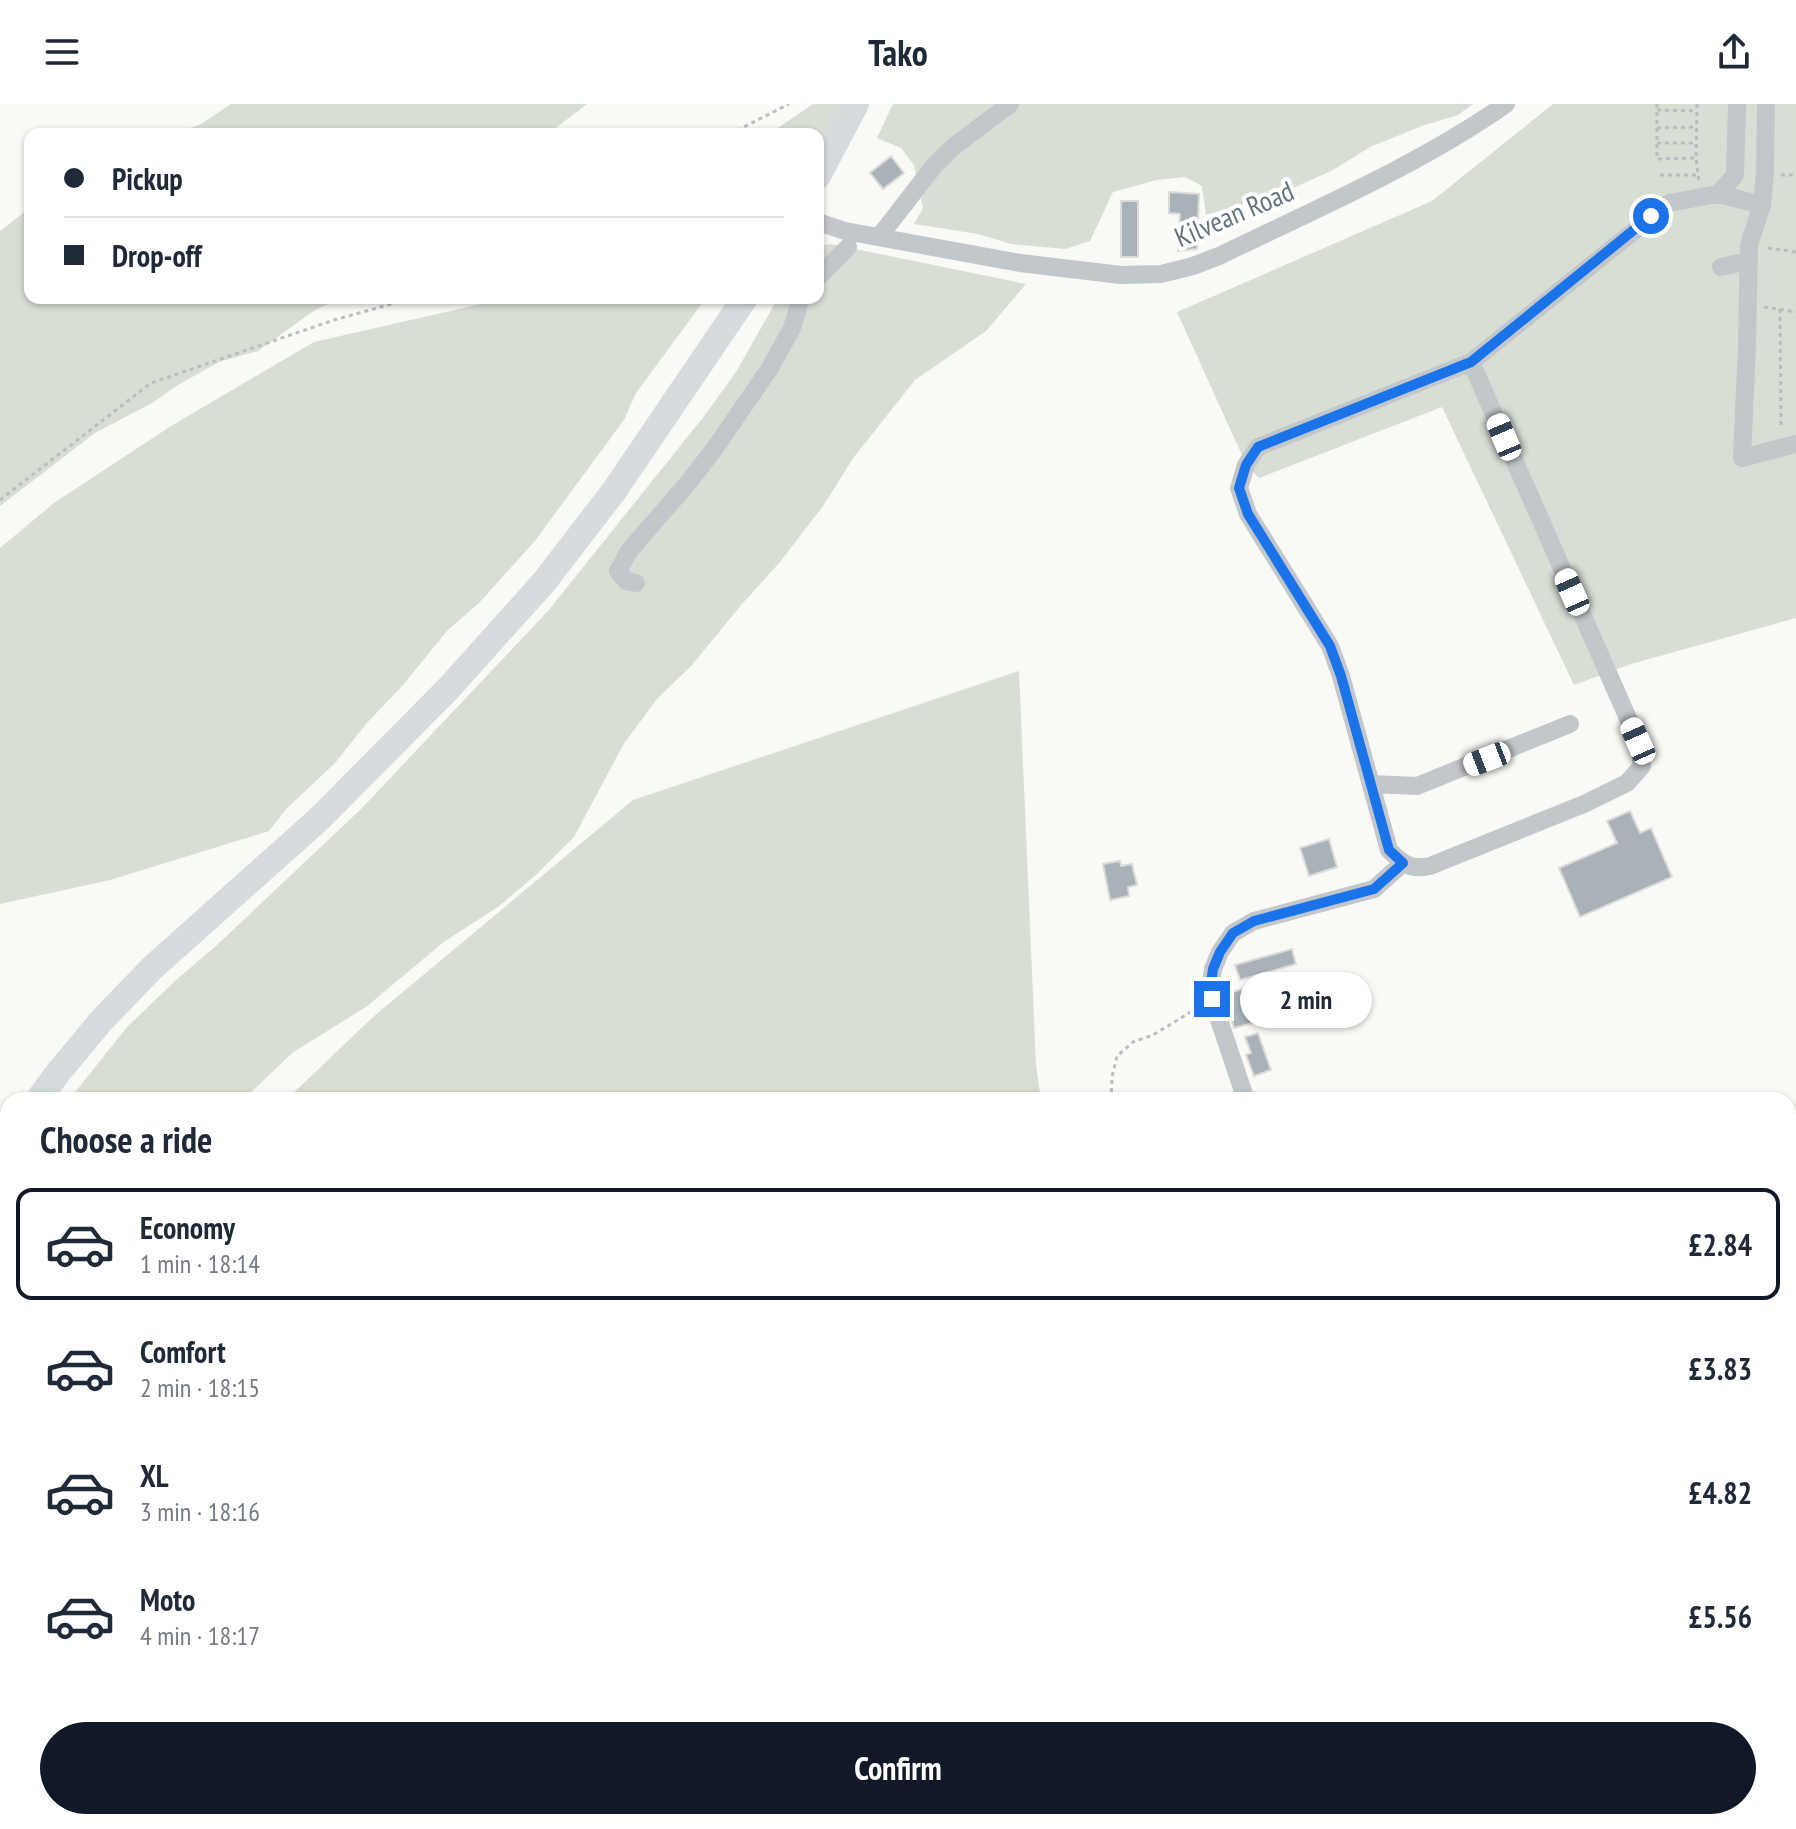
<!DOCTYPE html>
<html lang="en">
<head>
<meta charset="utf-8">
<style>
  body { margin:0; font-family:"PT Sans Narrow",sans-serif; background:#f2f2f3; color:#1f2937; height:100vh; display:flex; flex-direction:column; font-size:30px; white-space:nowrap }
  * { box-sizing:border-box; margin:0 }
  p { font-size:26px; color:#747a83 }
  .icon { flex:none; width:44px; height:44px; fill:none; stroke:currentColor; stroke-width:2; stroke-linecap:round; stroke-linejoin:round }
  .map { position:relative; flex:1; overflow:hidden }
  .panel { position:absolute; left:0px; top:988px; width:1796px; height:738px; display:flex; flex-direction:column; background:#fff; border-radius:24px 24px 0 0; box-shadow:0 2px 6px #0004 }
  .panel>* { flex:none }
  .top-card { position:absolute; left:24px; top:24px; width:800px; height:176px; border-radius:16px; box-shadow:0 2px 6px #0004; display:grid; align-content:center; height:176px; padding:0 40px; background:#fff }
  .end { position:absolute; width:36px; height:36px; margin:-18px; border:10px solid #1a73e8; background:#fff; box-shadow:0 0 0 4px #fff }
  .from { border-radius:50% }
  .bubble { position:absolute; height:56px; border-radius:28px; background:#fff; box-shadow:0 2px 6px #0004; font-size:26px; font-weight:600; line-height:56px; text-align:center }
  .car { position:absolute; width:24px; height:48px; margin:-24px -12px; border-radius:10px; box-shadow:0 0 6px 2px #0007; background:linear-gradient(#fff 24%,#345 0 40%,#fff 0 76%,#345 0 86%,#fff 0) }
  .top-card b { display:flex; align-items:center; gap:28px; height:76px; font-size:30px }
  .top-card b+b { border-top:2px solid #e0e1e3 }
  .top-card i { width:20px; height:20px; background:#1f2937 }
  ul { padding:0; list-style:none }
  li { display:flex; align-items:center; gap:24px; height:112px; margin:0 16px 12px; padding:0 24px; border:4px solid transparent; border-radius:16px }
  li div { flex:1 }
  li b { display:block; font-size:30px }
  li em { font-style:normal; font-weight:600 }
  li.active { border-color:#111827 }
  li>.icon { width:72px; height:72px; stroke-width:1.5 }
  h2 { padding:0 40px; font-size:36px; line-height:96px }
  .action { display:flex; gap:16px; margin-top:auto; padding:16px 40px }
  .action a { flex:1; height:92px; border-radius:48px; background:#111827; color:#fff; font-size:32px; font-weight:600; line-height:92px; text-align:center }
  header { display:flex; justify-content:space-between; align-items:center; height:104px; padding:0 40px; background:#fff; font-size:36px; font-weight:600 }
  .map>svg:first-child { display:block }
</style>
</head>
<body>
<header><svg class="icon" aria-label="menu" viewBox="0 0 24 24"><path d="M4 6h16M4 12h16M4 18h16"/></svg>Tako<svg class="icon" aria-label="share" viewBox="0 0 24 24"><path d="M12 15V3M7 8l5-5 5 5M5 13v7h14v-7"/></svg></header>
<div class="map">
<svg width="1796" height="1725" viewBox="0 0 1796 1725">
  <rect width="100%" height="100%" fill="#f9f9f6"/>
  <!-- green -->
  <path fill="#d9ded5" d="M231,0H587L548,30H176L201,20Z
    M813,0H847L818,40V30H769Z
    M893,0H1473L1458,11L1422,22L1370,43L1333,66L1291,85L1206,111L1202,82L1185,73L1157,76L1113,88L1090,137L1065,145L1011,140L978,130L914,120L923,104L914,61L901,44L877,34Z
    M1553,0H1796V514L1631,560L1574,581L1442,303L1259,374L1246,360L1177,208L1432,97Z
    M30,104V194H342L315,206L258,247L219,258L178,281L152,299L95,329L0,402V127Z
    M831,140L1026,180L986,227L915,276L854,353L823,402L780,458L742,500L692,561L657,595L623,641L574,733L538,769L498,803L445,837L366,903L292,949L243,996H69L127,923L175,877L217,841L362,704L548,507L705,311L736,268L778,194H818V142Z
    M507,194H706L636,289L624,316L534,438L479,499L447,527L403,581L366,620L335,659L286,705L269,727L110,776L0,800V444L54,399L171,322L314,238Z
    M1019,567L1036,961L1041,996H286L373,913L633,696Z
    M1796,1029V1725H0V1380L8,1367V1718H1788V1032Z
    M8,1087V1340L0,1348V1099Z"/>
  <!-- building -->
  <path fill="#a9b2b8" stroke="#dbdbd9" stroke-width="2" d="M891,52L904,69L883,85L870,69Z
    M1169,88L1199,90L1197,145L1178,147L1180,110L1169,109Z
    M1121,97H1138V153H1121Z
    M1630,707L1640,729L1651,724L1672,773L1580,813L1559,764L1617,739L1607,717Z
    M1329,735L1337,763L1309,772L1300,744Z
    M1120,757L1121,762L1132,760L1137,781L1128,783L1129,792L1110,796L1103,760Z
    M1292,845L1296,860L1240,876L1235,861Z
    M1243,885L1253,919L1234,924L1224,890Z
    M1258,929L1271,966L1254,972L1246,951L1251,949L1245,933Z"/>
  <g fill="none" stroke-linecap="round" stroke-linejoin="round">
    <!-- path -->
    <path stroke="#babec1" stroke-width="3" stroke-dasharray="4 4" stroke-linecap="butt" d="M1657,0V55L1696,54
      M1697,0L1696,54L1699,78
      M1657,6L1697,7
      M1657,24L1696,23
      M730,30L789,0
      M1657,39H1696
      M1660,71H1696
      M1781,71H1796
      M1768,144L1796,148
      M1764,203L1796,208
      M1780,205L1781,325
      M0,396L151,279L334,216L413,194
      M1111,996L1112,973L1117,952L1133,938L1153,931L1199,903
      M0,1396H8
      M386,1718L391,1725
      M1123,1718L1124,1725
      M887,1725L905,1718"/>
    <!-- minor -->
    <path stroke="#c2c7cb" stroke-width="18" d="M1766,0L1765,68L1762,101L1749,141L1747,240L1742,354L1796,340
      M1718,90L1762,101
      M818,118L845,127L1020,159L1121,171L1161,170L1193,162L1219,152C1316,105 1417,62 1506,0
      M879,133L934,62L953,43L1010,0
      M1721,163L1748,157
      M818,173L848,143
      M1471,258L1638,637L1642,662L1627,679L1584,700L1430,762C1410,766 1403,760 1389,746L1341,572L1330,542L1248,410L1239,384L1246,361L1258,343L1471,258L1669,99L1718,90L1735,71L1737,0
      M636,479L626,477L618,467L629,447L688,379L715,344L770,264L792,224L801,194
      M1371,680L1417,682L1570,620
      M1246,996L1212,895L1211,879L1213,865L1220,848L1233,829L1254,817L1374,785L1403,759"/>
    <!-- highway -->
    <path stroke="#d6dbde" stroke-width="26" d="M818,72L856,0
      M38,996L57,970L101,917L152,864L319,715L448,585L544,478L614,387L745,194
      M0,1050L8,1039"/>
  </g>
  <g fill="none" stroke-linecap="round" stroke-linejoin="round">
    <!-- route -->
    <path stroke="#1a73e8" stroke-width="10" d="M1212,895L1211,879L1213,865L1220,848L1233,829L1254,817L1374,785L1403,759L1389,746L1341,572L1330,542L1248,410L1239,384L1246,361L1258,343L1471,258L1651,112"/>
  </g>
  <g text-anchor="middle" stroke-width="8" stroke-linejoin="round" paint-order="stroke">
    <!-- street labels -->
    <g font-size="28" fill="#637582" stroke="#fff">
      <text transform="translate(1234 110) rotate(-23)" y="10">Kilvean Road</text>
    </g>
  </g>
</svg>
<i class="end from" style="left:1651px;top:112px"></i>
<i class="end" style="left:1212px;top:895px"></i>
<div class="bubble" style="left:1240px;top:868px;width:132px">2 min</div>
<i class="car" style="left:1504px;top:333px;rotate:337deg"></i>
<i class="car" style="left:1572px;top:488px;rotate:336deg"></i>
<i class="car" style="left:1638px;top:637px;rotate:336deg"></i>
<i class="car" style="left:1487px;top:655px;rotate:249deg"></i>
<div class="top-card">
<b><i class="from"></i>Pickup</b>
<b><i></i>Drop-off</b>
</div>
<section class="panel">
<h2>Choose a ride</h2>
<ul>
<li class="active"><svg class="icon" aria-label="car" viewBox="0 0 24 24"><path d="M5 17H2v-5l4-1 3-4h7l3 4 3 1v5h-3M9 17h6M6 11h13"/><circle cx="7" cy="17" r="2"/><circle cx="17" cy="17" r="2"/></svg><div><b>Economy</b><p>1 min · 18:14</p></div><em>£2.84</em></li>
<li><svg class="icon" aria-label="car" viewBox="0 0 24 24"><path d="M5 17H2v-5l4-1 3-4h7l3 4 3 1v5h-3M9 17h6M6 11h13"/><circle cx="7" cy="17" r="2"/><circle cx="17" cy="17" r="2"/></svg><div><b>Comfort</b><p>2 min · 18:15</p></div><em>£3.83</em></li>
<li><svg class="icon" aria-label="car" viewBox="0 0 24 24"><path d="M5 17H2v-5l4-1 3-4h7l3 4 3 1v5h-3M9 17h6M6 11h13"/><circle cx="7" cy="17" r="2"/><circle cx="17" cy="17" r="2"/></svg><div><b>XL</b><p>3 min · 18:16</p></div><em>£4.82</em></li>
<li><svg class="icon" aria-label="car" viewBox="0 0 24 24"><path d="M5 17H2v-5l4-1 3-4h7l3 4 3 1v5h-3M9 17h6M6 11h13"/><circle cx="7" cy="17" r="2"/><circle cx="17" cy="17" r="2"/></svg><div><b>Moto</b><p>4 min · 18:17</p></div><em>£5.56</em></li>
</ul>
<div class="action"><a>Confirm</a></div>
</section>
</div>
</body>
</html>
